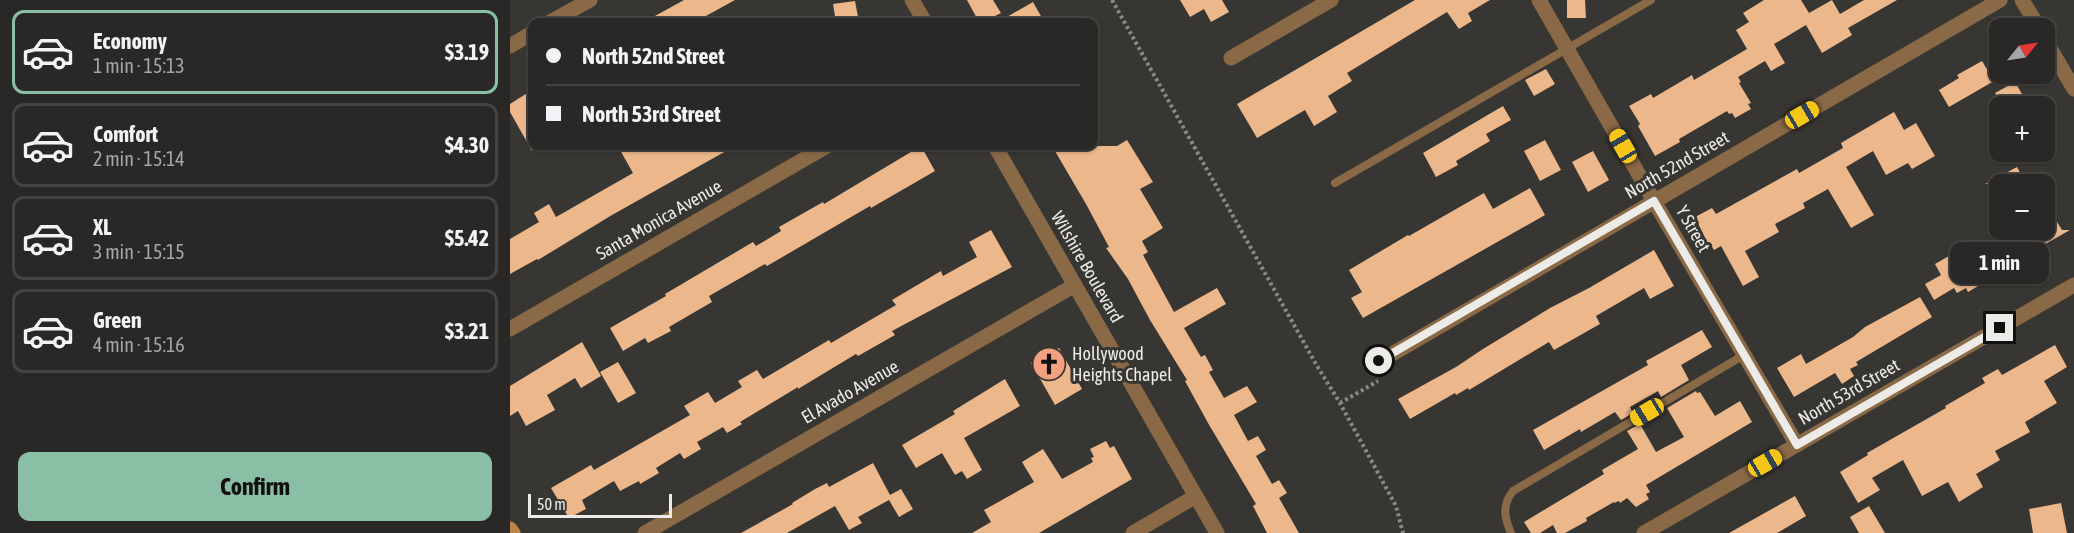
<!DOCTYPE html>
<html lang="en">
<head>
<meta charset="utf-8">
<style>
  body { margin:0; font-family:"Asap Condensed",sans-serif; background:#32302e; color:#f1f3f6; height:100vh; display:flex; flex-direction:column; font-size:22px; white-space:nowrap }
  * { box-sizing:border-box; margin:0 }
  p { font-size:20px; color:#a5a6a7 }
  .icon { flex:none; width:33px; height:33px; fill:none; stroke:currentColor; stroke-width:2; stroke-linecap:round; stroke-linejoin:round }
  .map { position:relative; flex:1; overflow:hidden }
  .panel { display:flex; flex-direction:column; background:#2a2826; width:510px }
  .panel>* { flex:none }
  .guide { position:absolute; left:18px; top:18px; width:570px; height:132px; border-radius:12px; box-shadow:0 2px 4px #0004,0 0 0 2px #464443; display:grid; align-content:center; height:132px; padding:0 18px; background:#2a2826 }
  .needle { width:39px; rotate:60deg }
  .controls { position:absolute; left:1479px; top:18px; display:grid; gap:12px }
  .controls a { display:grid; place-items:center; width:66px; height:66px; border-radius:12px; background:#2a2826; box-shadow:0 2px 4px #0004,0 0 0 2px #464443; font-size:30px }
  .scale { position:absolute; left:18px; bottom:15px; width:144px; box-sizing:border-box; padding-left:6px; border:3px solid #ecebe8; border-top:0; font-size:16px; line-height:21px; white-space:nowrap; color:#ecebe8; -webkit-text-stroke:4px #383632; paint-order:stroke }
  .end { position:absolute; width:27px; height:27px; margin:-14px; border:8px solid #ecebe8; background:#111; box-shadow:0 0 0 3px #111 }
  .from { border-radius:50% }
  .bubble { position:absolute; height:42px; border-radius:12px; background:#2a2826; box-shadow:0 2px 4px #0004,0 0 0 2px #464443; font-size:20px; font-weight:700; line-height:42px; text-align:center }
  .car { position:absolute; width:18px; height:36px; margin:-18px -9px; border-radius:8px; box-shadow:0 0 4px 2px #0007; background:linear-gradient(#f5c518 24%,#345 0 40%,#f5c518 0 76%,#345 0 86%,#f5c518 0) }
  .guide b { display:flex; align-items:center; gap:21px; height:57px; font-size:22px }
  .guide b+b { border-top:2px solid #464443 }
  .guide i { width:15px; height:15px; background:#f1f3f6 }
  ul { padding:10px 0 0; list-style:none }
  li { display:flex; align-items:center; gap:18px; height:84px; margin:0 12px 9px; padding:0 6px; border:3px solid #464443; border-radius:12px }
  li div { flex:1 }
  li b { display:block; font-size:22px }
  li em { font-style:normal; font-weight:700 }
  li.active { border-color:#8abfa5 }
  li>.icon { width:54px; height:54px; stroke-width:1.5 }
  .action { display:flex; gap:12px; margin-top:auto; padding:12px 18px }
  .action a { flex:1; height:69px; border-radius:12px; background:#8abfa5; color:#111; font-size:24px; font-weight:700; line-height:69px; text-align:center }
  main { display:flex; flex:1; min-height:0 }
  .map>svg:first-child { display:block }
</style>
</head>
<body>
<main>
<section class="panel">
<ul>
<li class="active"><svg class="icon" aria-label="car" viewBox="0 0 24 24"><path d="M5 17H2v-5l4-1 3-4h7l3 4 3 1v5h-3M9 17h6M6 11h13"/><circle cx="7" cy="17" r="2"/><circle cx="17" cy="17" r="2"/></svg><div><b>Economy</b><p>1 min · 15:13</p></div><em>$3.19</em></li>
<li><svg class="icon" aria-label="car" viewBox="0 0 24 24"><path d="M5 17H2v-5l4-1 3-4h7l3 4 3 1v5h-3M9 17h6M6 11h13"/><circle cx="7" cy="17" r="2"/><circle cx="17" cy="17" r="2"/></svg><div><b>Comfort</b><p>2 min · 15:14</p></div><em>$4.30</em></li>
<li><svg class="icon" aria-label="car" viewBox="0 0 24 24"><path d="M5 17H2v-5l4-1 3-4h7l3 4 3 1v5h-3M9 17h6M6 11h13"/><circle cx="7" cy="17" r="2"/><circle cx="17" cy="17" r="2"/></svg><div><b>XL</b><p>3 min · 15:15</p></div><em>$5.42</em></li>
<li><svg class="icon" aria-label="car" viewBox="0 0 24 24"><path d="M5 17H2v-5l4-1 3-4h7l3 4 3 1v5h-3M9 17h6M6 11h13"/><circle cx="7" cy="17" r="2"/><circle cx="17" cy="17" r="2"/></svg><div><b>Green</b><p>4 min · 15:16</p></div><em>$3.21</em></li>
</ul>
<div class="action"><a>Confirm</a></div>
</section>
<div class="map">
<svg width="1564" height="533" viewBox="0 0 1564 533">
  <rect width="100%" height="100%" fill="#383632"/>
  <!-- building -->
  <path fill="#ebb78b" d="M174,0H225L185,22H134Z
    M457,0H483L491,13L473,22H469Z
    M670,0H712L719,12L701,22L694,9L680,17Z
    M905,0H980L958,13L962,21L949,29L937,12L837,73L842,81L818,96L827,112L804,126L795,110L747,138L727,104Z
    M1057,0H1075L1076,18H1057Z
    M1254,0H1291L1299,13L1322,0L1330,14L1354,0H1387L1338,28L1342,35L1312,53L1296,25L1264,44L1275,63L1261,71L1255,61L1228,77L1231,82L1229,83L1241,103L1238,104L1241,109L1225,118L1222,113L1219,114L1217,111L1169,139L1170,142L1145,156L1128,126L1130,124L1119,106L1141,94L1143,98L1182,75L1184,80L1237,49L1226,30L1239,22L1233,13Z
    M345,1L349,22H326L323,4Z
    M523,2L532,18L524,22H488Z
    M1472,61L1484,81L1439,107L1429,90L1449,78L1447,75Z
    M1036,69L1045,84L1024,96L1015,80Z
    M1505,82L1519,106H1493L1485,93Z
    M22,90V151L0,112V104Z
    M993,106L1001,120L976,134L980,141L946,161L948,165L926,177L913,153Z
    M1384,112L1394,130L1406,123L1425,156L1402,169L1398,163L1376,175L1363,151L1336,167L1364,215L1341,228L1318,189L1293,203L1295,208L1265,224L1269,232L1235,251L1249,277L1233,286L1211,246L1204,250L1201,245L1199,246L1185,217L1202,208L1206,214L1287,169L1289,173L1333,148L1331,143Z
    M617,140L643,182L630,189L653,228L632,241L638,252L633,255L664,312L707,288L716,304L674,328L691,357L695,355L703,370L699,372L714,398L737,386L747,402L724,415L738,441L748,436L756,450L746,456L762,484L769,480L777,493L769,498L789,533H757L743,506L746,504L698,423L675,381L677,380L640,320L618,279L596,248L599,247L576,204L542,146H607Z
    M1035,140L1051,170L1030,181L1014,151Z
    M119,146H225L102,215L28,260L27,259L0,274V239L29,222L24,213L39,204L46,217L123,173L110,150Z
    M411,146L425,171L361,208L360,206L257,266L255,264L199,296L202,302L159,327L161,331L138,343L135,338L113,351L100,328L156,296L155,294L243,242L246,246L271,231L269,227L313,202L314,204Z
    M1083,151L1099,180L1078,192L1062,162Z
    M1507,167L1516,184H1475Z
    M1020,188L1035,215L853,318L841,298L852,292L839,270L898,235L899,236L974,193L983,209Z
    M1534,201L1552,230H1560L1523,251L1510,230H1534Z
    M481,230L502,267L382,331L385,335L348,356L346,354L288,389V387L230,422L232,424L217,433L213,427L187,442L191,449L174,459L170,453L146,468L149,473L130,484L129,481L110,491L104,481L72,500L76,509L59,518L41,488L81,465L84,470L180,415L174,406L198,392L205,403L232,387L228,381L247,370L253,379L319,340L321,343L386,305L382,300L431,271L433,276L467,257L459,242Z
    M1144,250L1164,286L1140,299L1134,288L1086,316L1090,324L1044,350L1039,342L959,390L958,388L946,395L945,393L900,419L888,399L946,367L973,349L1040,308L1079,288Z
    M1468,252L1483,277L1458,292L1456,288L1447,293L1444,288L1424,300L1415,284L1431,275L1425,264L1439,256L1445,266Z
    M1410,297L1422,317L1346,362L1348,365L1340,369L1344,376L1332,384L1325,373L1284,397L1267,368L1291,354L1296,364L1343,337L1355,327Z
    M1192,330L1202,347L1171,365L1179,380L1151,397L1148,391L1120,407L1123,413L1111,420L1105,412L1071,432L1070,429L1034,450L1023,430L1138,365L1136,361Z
    M72,342L91,376L71,388L65,378L37,395L45,410L16,426L8,411L0,416V386Z
    M1545,345L1557,367L1534,381L1547,403L1515,422L1520,432L1485,451L1490,460L1466,474L1473,487L1449,502L1438,482L1412,496L1393,460L1362,478L1370,490L1348,503L1330,472L1358,455L1357,453L1436,408L1435,406L1475,383L1472,378L1488,369L1492,375Z
    M549,348L572,389L545,405L521,363Z
    M108,362L126,393L108,403L90,372Z
    M495,379L510,406L454,438L472,470L457,479L452,471L445,475L432,453L406,468L392,445L445,414L443,411Z
    M1186,391L1187,393L1190,392L1205,416L1230,401L1242,422L1136,485L1140,492L1136,494L1139,499L1126,507L1117,498L1110,503L1109,501L1104,503V502L1076,518L1077,521L1055,533H1047L1043,525L1030,533H1021L1014,522L1094,474L1092,470L1128,449L1117,431L1130,424L1146,452L1174,437L1157,408Z
    M596,441L600,448L604,446L622,479L529,533H462L481,522L474,510L524,482L512,462L533,449L552,479L583,462L581,458L584,457L580,449Z
    M363,463L380,495L391,489L403,509L389,517L379,500L348,517L352,523L339,530L325,506L277,533H231L283,504L282,503L305,489L317,483L319,487Z
    M1285,496L1296,516L1267,533H1219Z
    M1551,503L1557,533H1523L1519,509Z
    M1359,506L1375,533H1349L1340,517Z"/>
  <g fill="none" stroke-linecap="round" stroke-linejoin="round">
    <!-- path -->
    <path stroke="#8b8985" stroke-width="4" stroke-dasharray="3 3" stroke-linecap="butt" d="M602,0L807,366L830,403L886,506L893,533
      M830,403L868,381"/>
    <!-- service -->
    <path stroke="#896946" stroke-width="8" d="M825,183L1141,0
      M1001,533C994,517 992,505 1003,491L1234,355"/>
    <!-- minor -->
    <path stroke="#896946" stroke-width="15" d="M402,0L415,22
      M1029,0L1144,201L1287,445
      M1512,0L1529,28
      M40,22L80,0
      M1534,38L1564,89
      M0,46L22,33
      M721,58L821,0
      M485,146L707,533
      M0,329L317,146
      M865,364L1490,0
      M135,533L565,285
      M623,533L686,496
      M1134,533L1564,285"/>
    <!-- secondary -->
    <path stroke="#b8854b" stroke-width="15" d="M0,529L3,533"/>
  </g>
  <g fill="none" stroke-linecap="round" stroke-linejoin="round">
    <!-- route -->
    <path stroke="#ecebe8" stroke-width="8" d="M869,361L1144,201L1287,445L1490,328"/>
  </g>
  <!-- icons -->
  <defs>
    <symbol id="church-disc" viewBox="-11 -11 22 22"><circle r="9.5" fill="#f2a07f" stroke="#383632"/><path d="M-1.2-6h2.4v3.5h3.3v2.4h-3.3V6h-2.4V-.1h-3.3v-2.4h3.3Z" fill="#111"/></symbol>
  </defs>
  <g fill-rule="evenodd">
    <use href="#church-disc" x="520" y="345" width="38" height="38"/>
  </g>
  <g text-anchor="middle" stroke-width="6" stroke-linejoin="round" paint-order="stroke">
    <!-- street labels -->
    <g font-size="18" fill="#ecebe8" stroke="#383632">
      <text transform="translate(1167 165) rotate(-30)" y="6">North 52nd Street</text>
      <text transform="translate(149 220) rotate(-30)" y="6">Santa Monica Avenue</text>
      <text transform="translate(1183 229) rotate(60)" y="6">Y Street</text>
      <text transform="translate(577 267) rotate(60)" y="6">Wilshire Boulevard</text>
      <text transform="translate(340 392) rotate(-30)" y="6">El Avado Avenue</text>
      <text transform="translate(1339 392) rotate(-30)" y="6">North 53rd Street</text>
    </g>
    <!-- poi labels -->
    <g font-size="18" fill="#ecebe8" stroke="#383632" text-anchor="start">
      <text x="562" y="360">Hollywood<tspan x="562" dy="21">Heights Chapel</tspan></text>
    </g>
  </g>
</svg>
<div class="controls">
<a><svg class="needle" viewBox="-14 -14 28 28"><path d="M0-13l5 13h-10z" fill="#e53935"/><path d="M0 13l5-13h-10z" fill="#a5a6a7"/></svg></a>
<a>+</a>
<a>−</a>
</div>
<div class="scale">50 m</div>
<i class="end from" style="left:869px;top:361px"></i>
<i class="end" style="left:1490px;top:328px"></i>
<div class="bubble" style="left:1440px;top:242px;width:99px">1 min</div>
<i class="car" style="left:1292px;top:115px;rotate:60deg"></i>
<i class="car" style="left:1113px;top:146px;rotate:330deg"></i>
<i class="car" style="left:1137px;top:412px;rotate:239deg"></i>
<i class="car" style="left:1255px;top:463px;rotate:60deg"></i>
<div class="guide">
<b><i class="from"></i>North 52nd Street</b>
<b><i></i>North 53rd Street</b>
</div>
</div>
</main>
</body>
</html>
